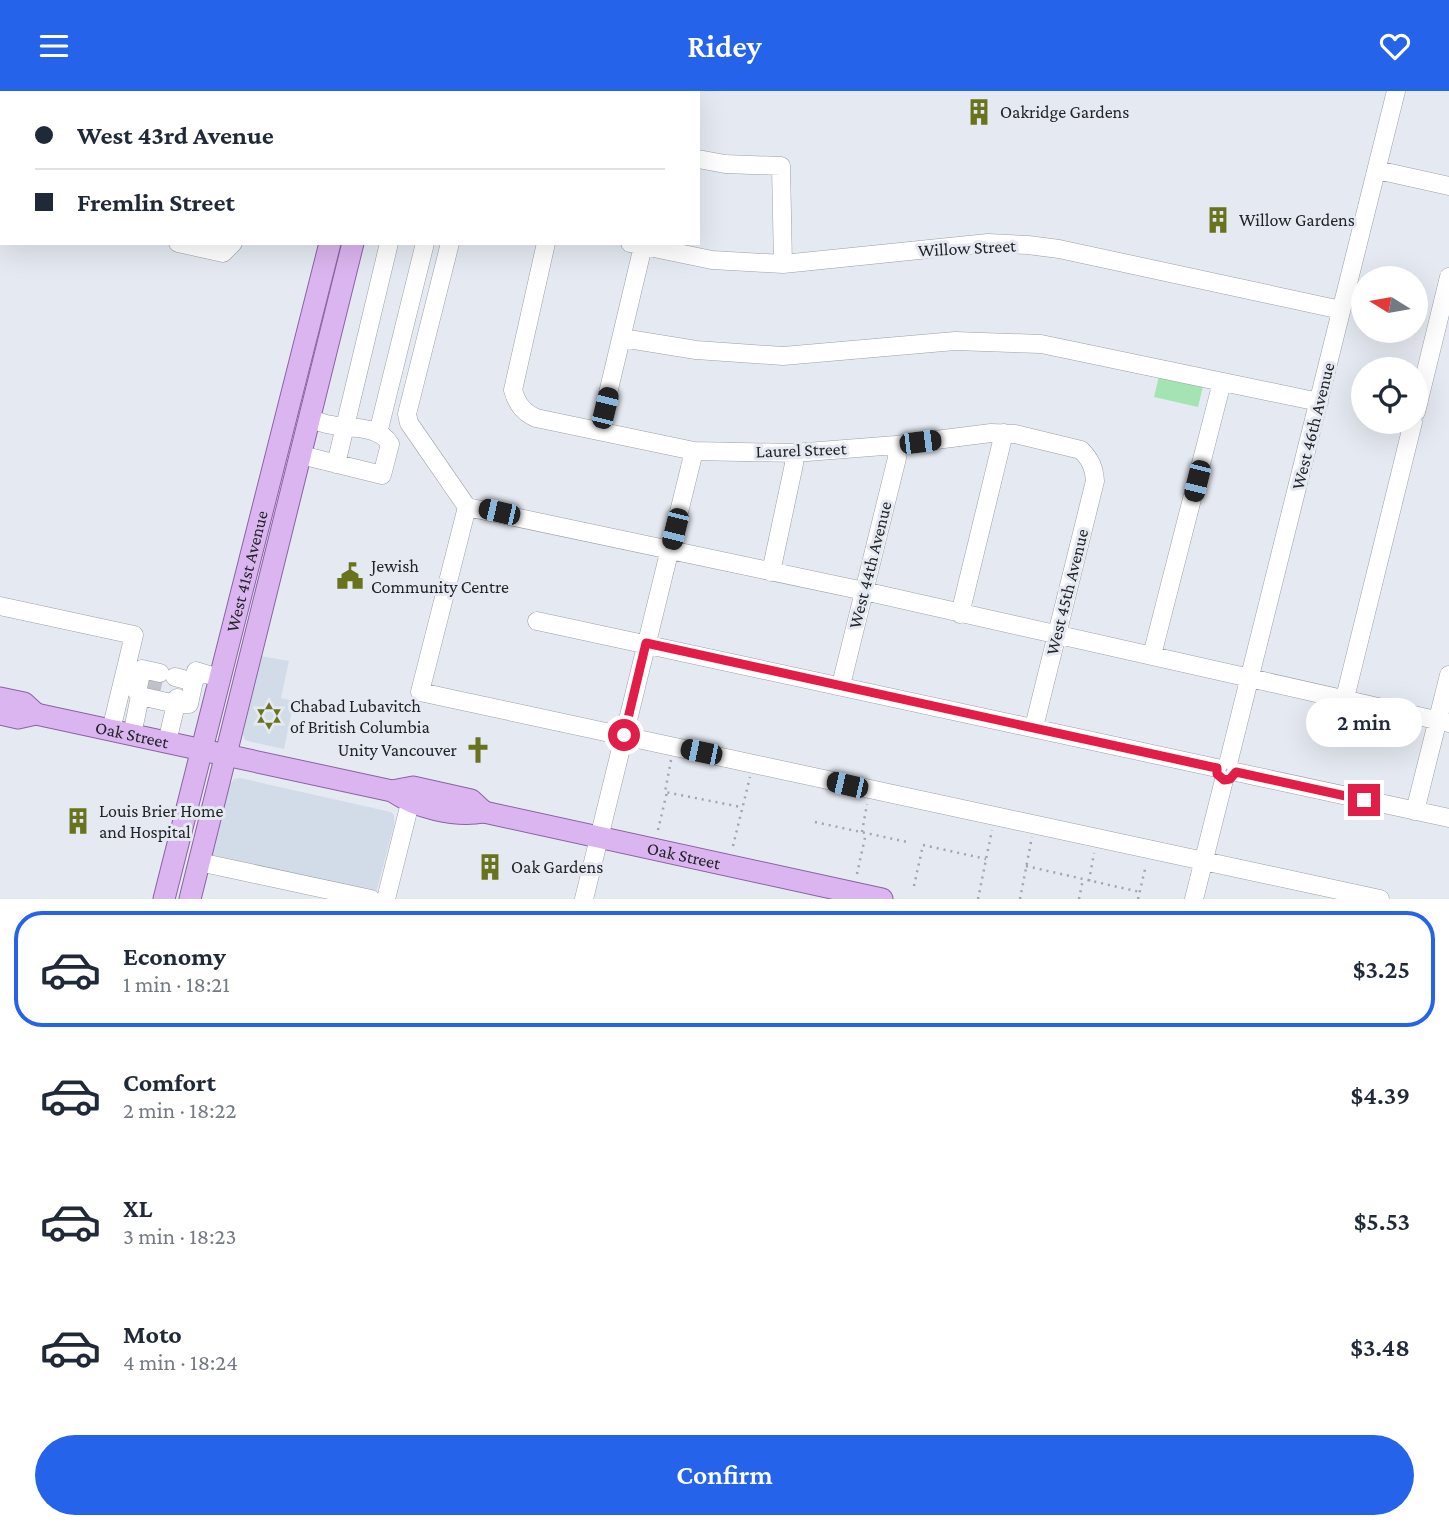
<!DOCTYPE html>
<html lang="en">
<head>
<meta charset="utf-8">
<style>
  body { margin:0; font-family:"Crimson Pro",serif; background:#f6f6f7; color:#1f2937; height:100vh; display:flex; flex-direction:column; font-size:26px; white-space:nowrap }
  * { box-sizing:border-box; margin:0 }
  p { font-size:23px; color:#747a83 }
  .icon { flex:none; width:38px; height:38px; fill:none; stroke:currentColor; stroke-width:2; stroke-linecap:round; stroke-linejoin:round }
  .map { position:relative; height:808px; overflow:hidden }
  .panel { display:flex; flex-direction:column; background:#fff; flex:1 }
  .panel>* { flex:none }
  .hud { position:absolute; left:0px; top:0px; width:700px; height:154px; box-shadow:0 7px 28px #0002; display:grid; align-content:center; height:154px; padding:0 35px; background:#fff }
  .needle { width:46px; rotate:281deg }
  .controls { position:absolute; left:1351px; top:175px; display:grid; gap:14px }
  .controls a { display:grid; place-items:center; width:77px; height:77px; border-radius:50%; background:#fff; box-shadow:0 7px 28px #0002; font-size:35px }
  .end { position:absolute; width:32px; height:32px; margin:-16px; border:9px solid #e11d48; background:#fff; box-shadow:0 0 0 4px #fff }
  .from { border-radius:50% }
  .bubble { position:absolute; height:49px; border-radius:24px; background:#fff; box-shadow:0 7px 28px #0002; font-size:23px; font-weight:600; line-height:49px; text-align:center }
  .car { position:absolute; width:21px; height:42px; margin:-21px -10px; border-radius:9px; box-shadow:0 0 5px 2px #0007; background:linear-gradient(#222 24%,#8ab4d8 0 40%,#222 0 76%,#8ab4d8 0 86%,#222 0) }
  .hud b { display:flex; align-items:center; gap:24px; height:66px; font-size:26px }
  .hud b+b { border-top:2px solid #e0e1e3 }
  .hud i { width:18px; height:18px; background:#1f2937 }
  ul { padding:12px 0 0; list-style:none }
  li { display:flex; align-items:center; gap:21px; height:116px; margin:0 14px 10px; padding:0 21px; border:4px solid transparent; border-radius:28px }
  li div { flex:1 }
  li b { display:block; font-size:26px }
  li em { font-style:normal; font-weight:600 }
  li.selected { border-color:#2563eb }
  li>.icon { width:63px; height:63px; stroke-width:1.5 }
  .button { display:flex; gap:14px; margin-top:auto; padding:14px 35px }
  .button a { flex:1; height:80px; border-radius:42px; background:#2563eb; color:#fff; font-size:28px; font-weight:600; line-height:80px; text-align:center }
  header { display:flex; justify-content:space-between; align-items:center; height:91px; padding:0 35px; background:#2563eb; color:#fff; font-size:32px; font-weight:600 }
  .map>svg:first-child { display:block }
</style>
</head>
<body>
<header><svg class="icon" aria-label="menu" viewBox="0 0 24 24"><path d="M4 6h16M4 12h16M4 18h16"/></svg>Ridey<svg class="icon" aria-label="heart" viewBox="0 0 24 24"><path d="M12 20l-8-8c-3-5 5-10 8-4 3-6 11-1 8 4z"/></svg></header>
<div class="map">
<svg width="1449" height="808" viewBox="0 0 1449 808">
  <rect width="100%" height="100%" fill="#e5eaf2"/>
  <!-- built -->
  <path fill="#d2dce9" d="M261,565L289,570L281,607L294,610L284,658L252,651L245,649L243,644Z
    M240,687L391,721L394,724V734L376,802L211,766L230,693L234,688Z"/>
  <!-- green -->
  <path fill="#a4e4b3" d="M1159,285L1203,295L1198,316L1154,306Z"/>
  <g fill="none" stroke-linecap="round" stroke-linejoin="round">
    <!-- minor-tunnel -->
    <path stroke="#bec2c9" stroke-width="18" stroke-dasharray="18 9" stroke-linecap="butt" d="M151,601L154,588"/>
    <defs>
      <path id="minor" d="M270,2L271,0
        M486,2L487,0
        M584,2L585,0
        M0,16L2,17
        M698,68L725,73L781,75L783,173
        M1377,79L1449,95
        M0,112L2,113
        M178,152L223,162L233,152
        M450,152L407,323L409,332L467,416L420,601L1380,808
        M546,152L513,299C517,313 523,321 536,327L694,360L794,362L896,354L991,342L1015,343L1081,359C1091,369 1094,377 1095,390L1034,636
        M630,152L712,169L783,173L988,152L1028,154L1059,158L1341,219
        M622,247L696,259L783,265L955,250L1041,253L1319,311
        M1416,321L1449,186
        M599,340L643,155
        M378,342L425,152
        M301,364L382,384L390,353C379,334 350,338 332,334C324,333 317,330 310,328
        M336,373L389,152
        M467,416L864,500L1449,632
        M771,481L794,373V362
        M0,515L134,544L111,639
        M960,523L1004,342
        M537,530L1217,677
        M1152,564L1222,291
        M175,586L194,591
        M841,594L897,367L896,354
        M140,605L137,601L142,578L160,582
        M177,607L176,613H189L196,580L219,587
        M1345,607L1413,331
        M132,644L140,605L176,613L167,651
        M1229,669L1396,0
        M1236,681L1449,727
        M1415,720L1449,584
        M199,771L371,808
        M386,808L410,712
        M584,808L694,360
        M1194,808L1224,689"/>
      <g id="major">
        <path d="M367,2L368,0"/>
        <path d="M391,2V0"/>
        <path d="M0,607L24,612L36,623"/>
        <path id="s1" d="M0,623L18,627L36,623L392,700C417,717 454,726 484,721L882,808"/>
        <path d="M392,700L413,696L471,709L484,721"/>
        <path id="s2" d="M164,808L330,152"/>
        <path d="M190,808L353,152"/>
      </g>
    </defs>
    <!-- minor casing -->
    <use href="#minor" stroke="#9ba0a6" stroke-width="19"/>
    <!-- major casing -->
    <use href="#major" stroke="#8b62a2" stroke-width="23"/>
    <!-- path -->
    <path stroke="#a1a5ac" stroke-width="2.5" stroke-dasharray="2 5" stroke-linecap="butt" d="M671,669L665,701L741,716
      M815,731L907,751
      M658,739L667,701
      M862,741L867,713
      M733,755L750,686
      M1026,775L1140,801
      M857,783L866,742
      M1089,790L1094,762
      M914,795L923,754L986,768
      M978,808L992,739
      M1020,808L1032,746
      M1079,808L1083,788
      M1138,808L1146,774"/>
    <!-- minor -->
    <use href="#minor" stroke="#fff" stroke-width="18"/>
    <!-- major -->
    <use href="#major" stroke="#dbb5ef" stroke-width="21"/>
  </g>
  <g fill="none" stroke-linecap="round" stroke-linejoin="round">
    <!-- route -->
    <path stroke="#e11d48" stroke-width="9" d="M624,644L646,552L1212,676L1217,677V683L1224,689L1230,688L1236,681L1364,709"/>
  </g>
  <!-- icons -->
  <defs>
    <symbol id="building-bare" viewBox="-9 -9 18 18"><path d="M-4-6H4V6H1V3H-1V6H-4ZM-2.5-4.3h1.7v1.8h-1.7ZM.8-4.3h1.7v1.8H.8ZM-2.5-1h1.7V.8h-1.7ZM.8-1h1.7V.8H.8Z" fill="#69731d" stroke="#e5eaf2" stroke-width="2.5" paint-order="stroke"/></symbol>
    <symbol id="civic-bare" viewBox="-9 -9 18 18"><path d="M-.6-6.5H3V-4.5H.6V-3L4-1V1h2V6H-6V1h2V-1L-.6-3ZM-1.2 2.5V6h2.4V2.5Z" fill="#69731d" stroke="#e5eaf2" stroke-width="2.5" paint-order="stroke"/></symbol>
    <symbol id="synagogue-bare" viewBox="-9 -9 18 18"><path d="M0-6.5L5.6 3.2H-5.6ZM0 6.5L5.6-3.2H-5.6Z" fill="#69731d" stroke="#e5eaf2" stroke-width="2.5" paint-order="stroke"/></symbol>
    <symbol id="church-bare" viewBox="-9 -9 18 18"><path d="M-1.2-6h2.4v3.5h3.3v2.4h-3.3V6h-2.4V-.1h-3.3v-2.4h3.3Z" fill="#69731d" stroke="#e5eaf2" stroke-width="2.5" paint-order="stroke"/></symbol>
  </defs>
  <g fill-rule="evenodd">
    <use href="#building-bare" x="960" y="2" width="38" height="38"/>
    <use href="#building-bare" x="1199" y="110" width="38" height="38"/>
    <use href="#civic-bare" x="331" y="466" width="38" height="38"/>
    <use href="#synagogue-bare" x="250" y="606" width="38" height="38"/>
    <use href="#church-bare" x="459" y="640" width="38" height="38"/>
    <use href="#building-bare" x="59" y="711" width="38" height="38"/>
    <use href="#building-bare" x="471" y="757" width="38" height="38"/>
  </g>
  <g text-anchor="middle" stroke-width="6" stroke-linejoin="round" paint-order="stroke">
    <!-- poi labels -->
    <g font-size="18" fill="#222427" stroke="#e5eaf2" text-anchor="start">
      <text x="1000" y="27">Oakridge Gardens</text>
      <text x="1239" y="135">Willow Gardens</text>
      <text x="371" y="481">Jewish<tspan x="371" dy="21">Community Centre</tspan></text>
      <text x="290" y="621">Chabad Lubavitch<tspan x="290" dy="21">of British Columbia</tspan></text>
      <text x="457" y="665" text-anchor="end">Unity Vancouver</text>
      <text x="99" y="726">Louis Brier Home<tspan x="99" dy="21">and Hospital</tspan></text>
      <text x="511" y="782">Oak Gardens</text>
    </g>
    <!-- street labels -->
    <g font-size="18" fill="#222427" stroke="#e5eaf2">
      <text transform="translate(967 157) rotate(-3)" y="6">Willow Street</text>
      <text transform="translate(1313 335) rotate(-76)" y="6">West 46th Avenue</text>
      <text transform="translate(801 359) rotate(-2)" y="6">Laurel Street</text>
      <text transform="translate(870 474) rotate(-76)" y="6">West 44th Avenue</text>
      <text dy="6" stroke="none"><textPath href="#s2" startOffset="338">West 41st Avenue</textPath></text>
      <text transform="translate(1067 501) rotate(-76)" y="6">West 45th Avenue</text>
      <text dy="6" stroke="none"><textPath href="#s1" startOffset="135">Oak Street</textPath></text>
      <text dy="6" stroke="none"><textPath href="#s1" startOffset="702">Oak Street</textPath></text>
    </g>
  </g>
</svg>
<div class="controls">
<a><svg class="needle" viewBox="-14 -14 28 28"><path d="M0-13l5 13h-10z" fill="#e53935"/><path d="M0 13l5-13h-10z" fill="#747a83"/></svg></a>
<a><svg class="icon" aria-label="locate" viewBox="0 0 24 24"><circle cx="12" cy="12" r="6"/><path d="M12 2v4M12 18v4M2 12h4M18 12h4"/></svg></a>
</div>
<i class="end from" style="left:624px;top:644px"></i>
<i class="end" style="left:1364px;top:709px"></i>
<div class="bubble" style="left:1306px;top:607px;width:116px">2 min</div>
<i class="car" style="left:605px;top:317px;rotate:14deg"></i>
<i class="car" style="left:920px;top:351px;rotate:83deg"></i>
<i class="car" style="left:1197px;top:390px;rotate:194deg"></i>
<i class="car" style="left:499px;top:421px;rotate:283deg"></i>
<i class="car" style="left:675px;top:438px;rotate:194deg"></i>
<i class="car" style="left:701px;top:661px;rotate:282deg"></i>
<i class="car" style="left:847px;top:694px;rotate:283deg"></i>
<div class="hud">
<b><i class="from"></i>West 43rd Avenue</b>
<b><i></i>Fremlin Street</b>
</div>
</div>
<section class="panel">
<ul>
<li class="selected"><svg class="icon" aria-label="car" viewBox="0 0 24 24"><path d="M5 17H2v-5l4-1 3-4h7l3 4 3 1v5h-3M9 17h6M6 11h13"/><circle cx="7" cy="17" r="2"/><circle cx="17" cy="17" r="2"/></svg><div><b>Economy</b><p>1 min · 18:21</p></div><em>$3.25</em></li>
<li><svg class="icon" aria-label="car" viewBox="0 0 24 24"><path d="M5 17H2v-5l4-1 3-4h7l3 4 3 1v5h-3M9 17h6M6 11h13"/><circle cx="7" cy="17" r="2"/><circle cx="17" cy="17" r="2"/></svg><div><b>Comfort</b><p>2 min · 18:22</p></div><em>$4.39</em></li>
<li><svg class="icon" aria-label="car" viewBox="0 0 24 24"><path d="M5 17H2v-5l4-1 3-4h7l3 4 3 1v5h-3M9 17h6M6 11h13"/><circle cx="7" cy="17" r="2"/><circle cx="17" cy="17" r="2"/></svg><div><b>XL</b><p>3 min · 18:23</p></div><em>$5.53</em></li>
<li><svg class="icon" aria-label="car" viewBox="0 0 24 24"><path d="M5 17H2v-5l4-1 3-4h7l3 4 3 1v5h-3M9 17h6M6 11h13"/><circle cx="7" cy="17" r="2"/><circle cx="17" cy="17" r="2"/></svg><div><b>Moto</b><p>4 min · 18:24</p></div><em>$3.48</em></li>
</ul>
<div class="button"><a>Confirm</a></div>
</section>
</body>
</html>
